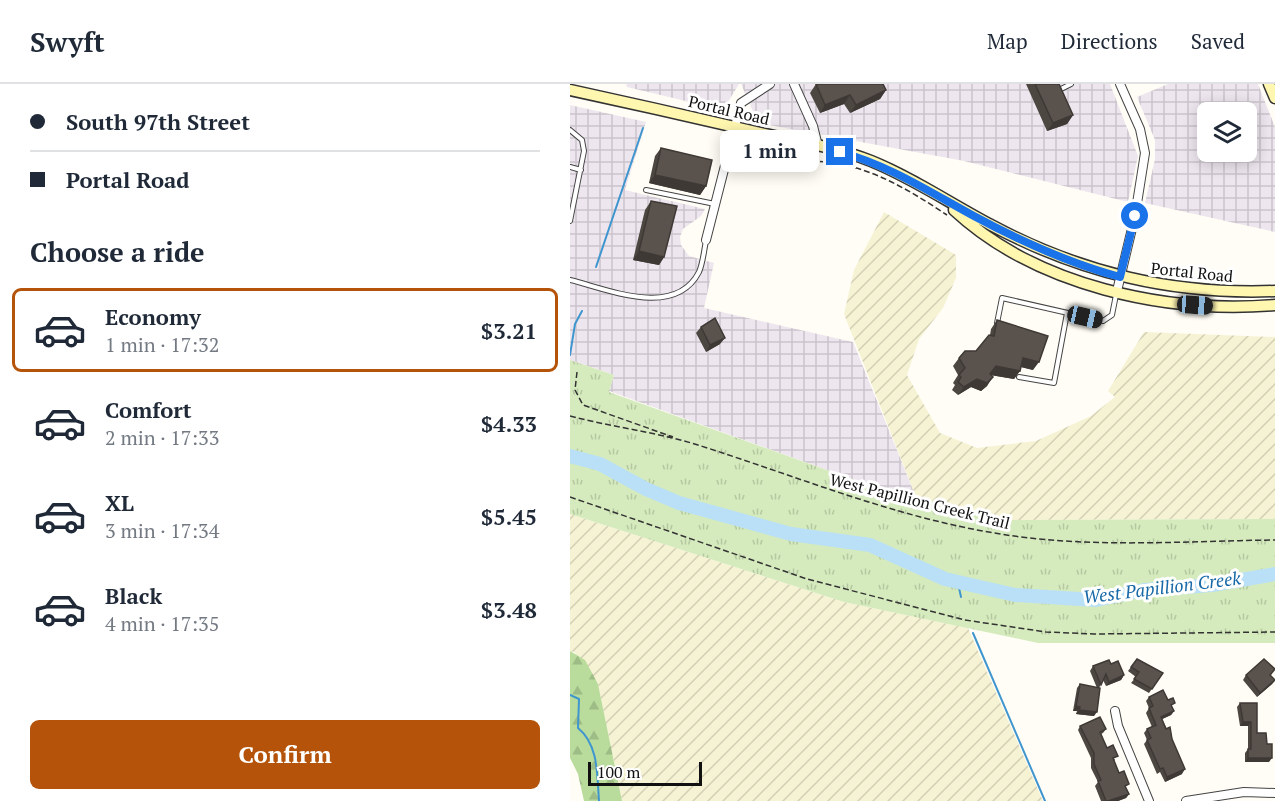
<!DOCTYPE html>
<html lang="en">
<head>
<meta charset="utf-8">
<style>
  body { margin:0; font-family:"PT Serif",serif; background:#f6f6f7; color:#1f2937; height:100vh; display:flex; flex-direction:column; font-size:22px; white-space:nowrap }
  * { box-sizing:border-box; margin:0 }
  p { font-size:20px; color:#747a83 }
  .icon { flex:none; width:33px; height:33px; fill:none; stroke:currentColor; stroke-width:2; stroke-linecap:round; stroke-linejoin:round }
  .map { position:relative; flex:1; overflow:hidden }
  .panel { display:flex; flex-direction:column; background:#fff; width:570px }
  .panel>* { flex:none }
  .top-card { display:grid; align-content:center; height:132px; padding:0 30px; background:#fff }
  .tools { position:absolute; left:627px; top:18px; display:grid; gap:12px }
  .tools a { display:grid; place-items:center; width:60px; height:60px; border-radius:9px; background:#fff; box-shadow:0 3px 15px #0003; font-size:30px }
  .scale { position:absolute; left:18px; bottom:15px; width:114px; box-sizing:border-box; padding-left:6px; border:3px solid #111; border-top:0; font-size:16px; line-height:21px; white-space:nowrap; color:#111; -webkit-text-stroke:4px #fff; paint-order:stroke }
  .end { position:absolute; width:27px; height:27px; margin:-14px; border:8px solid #1a73e8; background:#fff; box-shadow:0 0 0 3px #fff }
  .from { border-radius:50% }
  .bubble { position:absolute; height:42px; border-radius:9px; background:#fff; box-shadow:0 3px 15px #0003; font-size:20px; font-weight:600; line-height:42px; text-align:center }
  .car { position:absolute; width:18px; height:36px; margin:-18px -9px; border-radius:8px; box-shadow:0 0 4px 2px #0007; background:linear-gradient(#222 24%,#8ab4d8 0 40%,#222 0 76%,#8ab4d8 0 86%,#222 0) }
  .top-card b { display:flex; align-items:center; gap:21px; height:57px; font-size:22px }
  .top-card b+b { border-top:2px solid #e0e1e3 }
  .top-card i { width:15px; height:15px; background:#1f2937 }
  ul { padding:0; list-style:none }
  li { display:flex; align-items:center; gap:18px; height:84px; margin:0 12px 9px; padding:0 18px; border:3px solid transparent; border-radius:9px }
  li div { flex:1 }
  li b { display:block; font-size:22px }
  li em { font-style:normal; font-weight:600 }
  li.selected { border-color:#b45309 }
  li>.icon { width:54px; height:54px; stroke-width:1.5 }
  h2 { padding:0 30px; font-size:27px; line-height:72px }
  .cta { display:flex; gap:12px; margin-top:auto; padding:12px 30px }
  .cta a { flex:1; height:69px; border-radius:9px; background:#b45309; color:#fff; font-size:24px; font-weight:600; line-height:69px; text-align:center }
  header { display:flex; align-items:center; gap:36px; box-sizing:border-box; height:84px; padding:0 30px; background:#fff; border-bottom:2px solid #e0e1e3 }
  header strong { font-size:28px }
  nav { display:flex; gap:33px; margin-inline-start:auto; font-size:21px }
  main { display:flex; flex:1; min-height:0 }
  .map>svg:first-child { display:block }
</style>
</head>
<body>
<header>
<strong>Swyft</strong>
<nav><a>Map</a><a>Directions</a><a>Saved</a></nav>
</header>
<main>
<section class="panel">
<div class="top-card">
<b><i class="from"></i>South 97th Street</b>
<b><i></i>Portal Road</b>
</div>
<h2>Choose a ride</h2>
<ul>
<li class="selected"><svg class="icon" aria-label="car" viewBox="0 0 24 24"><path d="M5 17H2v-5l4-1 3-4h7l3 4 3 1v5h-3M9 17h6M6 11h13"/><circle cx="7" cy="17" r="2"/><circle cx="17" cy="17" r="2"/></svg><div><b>Economy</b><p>1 min · 17:32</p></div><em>$3.21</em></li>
<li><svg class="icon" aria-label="car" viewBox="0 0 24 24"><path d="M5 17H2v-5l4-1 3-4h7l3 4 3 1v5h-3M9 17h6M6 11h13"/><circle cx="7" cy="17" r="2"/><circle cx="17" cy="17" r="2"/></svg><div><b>Comfort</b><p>2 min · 17:33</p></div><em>$4.33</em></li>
<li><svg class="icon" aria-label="car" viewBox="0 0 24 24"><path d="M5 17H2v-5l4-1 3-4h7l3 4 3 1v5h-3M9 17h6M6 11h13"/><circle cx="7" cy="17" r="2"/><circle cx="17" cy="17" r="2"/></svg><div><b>XL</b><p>3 min · 17:34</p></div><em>$5.45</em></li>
<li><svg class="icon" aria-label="car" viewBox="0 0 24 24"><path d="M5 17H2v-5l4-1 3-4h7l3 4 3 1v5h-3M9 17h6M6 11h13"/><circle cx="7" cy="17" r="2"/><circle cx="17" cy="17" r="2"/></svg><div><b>Black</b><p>4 min · 17:35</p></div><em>$3.48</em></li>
</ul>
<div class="cta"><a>Confirm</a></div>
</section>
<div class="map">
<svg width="705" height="717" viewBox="0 0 705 717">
  <defs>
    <pattern id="industrial-grid" width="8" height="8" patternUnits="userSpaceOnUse" patternTransform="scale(1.5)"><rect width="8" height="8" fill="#eee6ef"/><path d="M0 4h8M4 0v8" fill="none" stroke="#cbc4cc"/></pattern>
    <pattern id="farmland-furrows" width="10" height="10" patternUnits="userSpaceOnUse" patternTransform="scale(1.5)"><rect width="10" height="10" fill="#f6f3d4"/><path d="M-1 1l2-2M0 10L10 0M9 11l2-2" fill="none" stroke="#d2cfb5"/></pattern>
    <pattern id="grass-tufts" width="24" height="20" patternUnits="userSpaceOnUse" patternTransform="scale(1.5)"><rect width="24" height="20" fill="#d5ebbd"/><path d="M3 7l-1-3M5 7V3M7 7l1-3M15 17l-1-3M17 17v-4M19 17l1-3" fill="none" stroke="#b6c8a1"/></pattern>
    <pattern id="forest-firs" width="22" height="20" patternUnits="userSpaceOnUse" patternTransform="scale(1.5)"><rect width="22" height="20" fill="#b9dc9c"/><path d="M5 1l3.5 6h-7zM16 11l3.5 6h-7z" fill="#9ebc85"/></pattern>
  </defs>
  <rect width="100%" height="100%" fill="#fffdf5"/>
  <!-- industrial -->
  <path fill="url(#industrial-grid)" fill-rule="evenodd" d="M56,0H169L153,26L57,3Z
    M171,0H540L568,72L558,118L394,77L188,39Z
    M598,0H688L705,43V148L575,119L585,75V56L567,13ZM638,28H676V68H638Z
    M0,21L76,38L55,106L135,125L131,132L113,145L110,153L111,161L119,172L144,179L134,224L283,258L346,413L290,398L39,307L44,291L0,276Z"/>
  <!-- farmland -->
  <path fill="url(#farmland-furrows)" d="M314,128L386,171V194L373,224L349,255L337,291L370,349L407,364L466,357L521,332L545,313L538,307L574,248L705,253V435L433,436L346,413L274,230L284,186Z
    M0,430L274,518L398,544L473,717H52L28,600L4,568L0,567Z"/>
  <!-- grass -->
  <path fill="url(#grass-tufts)" d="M0,276L44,291L39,308L290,398L433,436L705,435V559H468L274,518L0,430Z"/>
  <!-- forest -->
  <path fill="url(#forest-firs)" d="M0,567L15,576L28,600L52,717H14L8,690L0,674Z"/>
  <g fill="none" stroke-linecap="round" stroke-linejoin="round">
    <!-- stream -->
    <path stroke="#3f96cf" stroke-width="2" d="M26,183L73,44
      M0,271L5,240L12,227
      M388,499L391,513
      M403,549L475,717
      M0,611L9,615L8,644C29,661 27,692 29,717"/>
    <!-- river -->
    <path stroke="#b9e0f7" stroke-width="14" d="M0,372L30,380L76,405L109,419L221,450L300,461L375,495L445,511L526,516L574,506L642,501L705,490"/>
    <defs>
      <path id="lane" d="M491,5L501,0
        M0,46L12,56L14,67L0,137
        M0,83L11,86
        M76,106L145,120
        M0,196C37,205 105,235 129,188C133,179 134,166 136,157
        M427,239L432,214L533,237L542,231L546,211
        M449,293L484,299L497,229"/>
      <path id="street" d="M224,0L243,42L248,62
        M136,156L171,19L200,0
        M547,207L565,132L575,69L570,45L550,0
        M545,627L548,642L579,717
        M616,717L674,708L705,709"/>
      <path id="secondary" d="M699,0L705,14
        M0,6C64,20 127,34 191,49C227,57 266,63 301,77C343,94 381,120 421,141C511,189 603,211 705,207
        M384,126C466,202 596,230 705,221"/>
    </defs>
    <!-- lane casing -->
    <use href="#lane" stroke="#444" stroke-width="6"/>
    <!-- street casing -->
    <use href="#street" stroke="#444" stroke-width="10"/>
    <!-- secondary casing -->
    <use href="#secondary" stroke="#333" stroke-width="13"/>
    <!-- path -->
    <path stroke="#333" stroke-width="1.5" stroke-dasharray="6 3" stroke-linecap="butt" d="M205,76C222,78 239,76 256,78C302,83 339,106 377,131
      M7,288L5,306L13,321L103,353
      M0,332C42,343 86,348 128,361C226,392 322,432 424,449C517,465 611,457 705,456
      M0,413L237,495L395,536L476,548L524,550L705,548"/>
    <!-- lane -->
    <use href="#lane" stroke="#fff" stroke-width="4"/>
    <!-- street -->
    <use href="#street" stroke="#fff" stroke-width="8"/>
    <!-- secondary -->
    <use href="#secondary" stroke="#fff6b0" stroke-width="10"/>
  </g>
  <!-- wall -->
  <path fill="#4d4742" d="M246,0L316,6L310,15L280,29L274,20L250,29L240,9Z
    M456,0H489L503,31L497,40L477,47Z
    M91,64L136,102L130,111L79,99L85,72Z
    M81,117L94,173L89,181L63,176L75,126Z
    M427,236L463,286L451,283L450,287L444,295L421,291L417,302L411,307L401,303L388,311L382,306L385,301L383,299L388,291L383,282L389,274L406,267L420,251L421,245Z
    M131,243L150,260L136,268L126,249Z
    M567,575L593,589L579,609L561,599L566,593L558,587Z
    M541,580L554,591L551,596L536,602L533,596L529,604L524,632L506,630L507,627H503L507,604L510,600L527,604L520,587L523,582Z
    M702,590L700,591L705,596L702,600L687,613L673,596L676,591Z
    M579,613L602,623L604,627L601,631L592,635L602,655L612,690L595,698L590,688L587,690L574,660L577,656L574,649L577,645L582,643L576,629L579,624L576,617Z
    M670,619L687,649L699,678H675V669L678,665V642H670L667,623Z
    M510,642L536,645L533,649L531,650L537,664L545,676L544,677L559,710L556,714L548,717H531L525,702L528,698L521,684V674L508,646Z"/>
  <!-- shaded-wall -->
  <path fill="#3f3936" d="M316,6L310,15L280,29L286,21Z
    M280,11L274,20L250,29L255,21Z
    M503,31L497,40L477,47L483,39Z
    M85,91L136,102L130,111L79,99Z
    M69,167L94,173L89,181L63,176Z
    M155,254L150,260L136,268L140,261Z
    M453,274L469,278L463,286L447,282Z
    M426,282L450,287L444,295L420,291L423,293L417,302L411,307L401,303L388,311L394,303Z
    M554,591L551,596L536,602L539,598Z
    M705,596L702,600L687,613L690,609Z
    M506,622L510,623L507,627H503Z
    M509,626L527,628L524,632L506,630Z
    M604,627L601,631L588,637L591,633Z
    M673,638H681L678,642H670Z
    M678,674H702L699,678H675Z
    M615,685L612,690L595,698L597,693Z
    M559,710L556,714L548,717H538Z"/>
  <!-- building -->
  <path fill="#5a524d" stroke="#3f3936" stroke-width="1.5" d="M246,0H313L316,6L286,21L280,11L255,21Z
    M465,0H489L503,31L483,39Z
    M91,64L142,76L136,102L85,91Z
    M81,117L107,122L94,173L69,167Z
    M145,234L155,254L140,261L131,243Z
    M427,236L478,252L469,278L453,274L450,287L426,282L420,290L423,293L417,299L407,295L394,303L388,298L391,293L389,291L395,284L389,274L395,267H406L419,251L424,252Z
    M567,575L593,589L582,605L564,595L569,588L561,583Z
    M694,575L705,585L700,591L705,596L690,609L676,591Z
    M539,576L541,580L548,577L554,591L539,598L536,590L531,601L523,582Z
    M510,600L530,604L527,628L509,626L510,623L506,622Z
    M593,606L598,616L603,614L605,619L601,621L604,627L591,633L596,645L600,643L602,655L615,685L597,693L593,684L590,685L577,656L581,654L577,645L586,641L579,624L583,622L579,613Z
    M670,619H687V649H696L697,660H702V674H678V665H681V638H673Z
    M530,633L536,645L530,648L537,664L543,661L548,672L543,674L549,689L554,687L559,700L555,702L559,710L538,717H536L528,697L531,696L524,680V669L510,642Z"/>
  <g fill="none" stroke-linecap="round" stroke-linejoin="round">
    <!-- route -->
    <path stroke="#1a73e8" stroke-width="8" d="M270,68C318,81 358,107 402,131C450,157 498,179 550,193L565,132"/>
  </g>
  <g text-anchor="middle" stroke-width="6" stroke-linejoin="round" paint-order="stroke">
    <!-- street labels -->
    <g font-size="16" fill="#111" stroke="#fff">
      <text transform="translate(159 26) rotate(13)" y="6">Portal Road</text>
      <text transform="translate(622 188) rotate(6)" y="6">Portal Road</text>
      <text transform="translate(350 417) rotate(14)" y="6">West Papillion Creek Trail</text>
    </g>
    <!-- water labels -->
    <g font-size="18" font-style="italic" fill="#1768a6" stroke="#fff">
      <text transform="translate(592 504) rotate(-7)" y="6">West Papillion Creek</text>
    </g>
  </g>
</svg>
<div class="tools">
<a><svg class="icon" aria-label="layers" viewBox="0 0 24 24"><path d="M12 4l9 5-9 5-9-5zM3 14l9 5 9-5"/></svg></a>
</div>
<div class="scale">100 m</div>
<i class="end from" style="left:565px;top:132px"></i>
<i class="end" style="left:270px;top:68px"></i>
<div class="bubble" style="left:150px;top:46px;width:99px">1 min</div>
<i class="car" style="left:625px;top:221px;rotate:94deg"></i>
<i class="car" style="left:515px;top:233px;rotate:103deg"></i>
</div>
</main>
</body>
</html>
